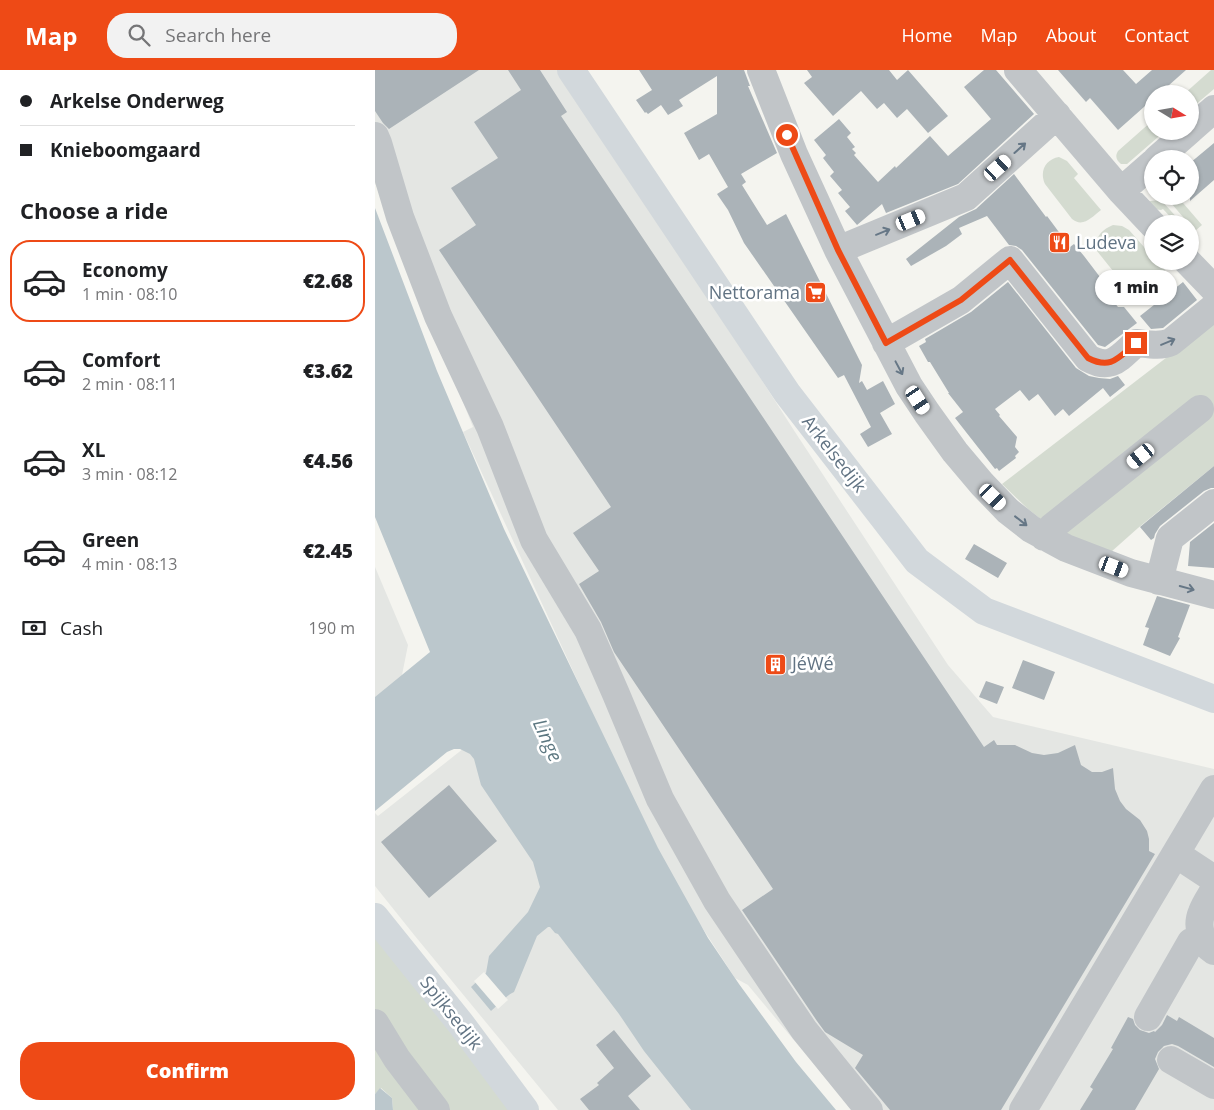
<!DOCTYPE html>
<html lang="en">
<head>
<meta charset="utf-8">
<style>
  body { margin:0; font-family:"Open Sans",sans-serif; background:#f2f2f2; color:#202124; height:100vh; display:flex; flex-direction:column; font-size:19px; white-space:nowrap }
  * { box-sizing:border-box; margin:0 }
  p { font-size:16px; color:#757577 }
  .icon { flex:none; width:28px; height:28px; fill:none; stroke:currentColor; stroke-width:2; stroke-linecap:round; stroke-linejoin:round }
  .map { position:relative; flex:1; overflow:hidden }
  .details { display:flex; flex-direction:column; background:#fff; width:375px }
  .details>* { flex:none }
  .banner { display:grid; align-content:center; height:110px; padding:0 20px; background:#fff }
  .needle { width:32px; rotate:101deg }
  .controls { position:absolute; left:769px; top:15px; display:grid; gap:10px }
  .controls a { display:grid; place-items:center; width:55px; height:55px; border-radius:50%; background:#fff; box-shadow:0 1px 4px #0004; font-size:25px }
  .end { position:absolute; width:22px; height:22px; margin:-11px; border:6px solid #ee4a16; background:#fff; box-shadow:0 0 0 2px #fff }
  .from { border-radius:50% }
  .bubble { position:absolute; height:35px; border-radius:18px; background:#fff; box-shadow:0 1px 4px #0004; font-size:16px; font-weight:800; line-height:35px; text-align:center }
  .car { position:absolute; width:15px; height:30px; margin:-15px -8px; border-radius:6px; box-shadow:0 0 4px 1px #0007; background:linear-gradient(#fff 24%,#345 0 40%,#fff 0 76%,#345 0 86%,#fff 0) }
  .banner b { display:flex; align-items:center; gap:18px; height:48px; font-size:19px }
  .banner b+b { border-top:1px solid #e0e0e0 }
  .banner i { width:12px; height:12px; background:#202124 }
  ul { padding:0; list-style:none }
  li { display:flex; align-items:center; gap:15px; height:82px; margin:0 10px 8px; padding:0 10px; border:2px solid transparent; border-radius:20px }
  li div { flex:1 }
  li b { display:block; font-size:19px }
  li em { font-style:normal; font-weight:800 }
  li.active { border-color:#ee4a16 }
  li>.icon { width:45px; height:45px; stroke-width:1.5 }
  h2 { padding:0 20px; font-size:22px; line-height:60px }
  .pay { display:flex; align-items:center; gap:12px; height:55px; padding:0 20px; font-size:19px }
  .pay p { margin-inline-start:auto }
  .cta { display:flex; gap:10px; margin-top:auto; padding:10px 20px }
  .cta a { flex:1; height:58px; border-radius:20px; background:#ee4a16; color:#fff; font-size:20px; font-weight:800; line-height:58px; text-align:center }
  header { display:flex; align-items:center; gap:30px; box-sizing:border-box; height:70px; padding:0 25px; background:#ee4a16; color:#fff }
  header strong { font-size:24px }
  nav { display:flex; gap:28px; margin-inline-start:auto; font-size:18px }
  .search { width:350px; height:45px; background:#f2f2f2; display:flex; align-items:center; gap:12px; box-sizing:border-box; padding:0 18px; border-radius:20px; color:#757577; font-size:19px }
  main { display:flex; flex:1; min-height:0 }
  .map>svg:first-child { display:block }
</style>
</head>
<body>
<header>
<strong>Map</strong>
<div class="search"><svg class="icon" aria-label="search" viewBox="0 0 24 24"><circle cx="10" cy="10" r="6"/><path d="M15 15l6 6"/></svg>Search here</div>
<nav><a>Home</a><a>Map</a><a>About</a><a>Contact</a></nav>
</header>
<main>
<section class="details">
<div class="banner">
<b><i class="from"></i>Arkelse Onderweg</b>
<b><i></i>Knieboomgaard</b>
</div>
<h2>Choose a ride</h2>
<ul>
<li class="active"><svg class="icon" aria-label="car" viewBox="0 0 24 24"><path d="M5 17H2v-5l4-1 3-4h7l3 4 3 1v5h-3M9 17h6M6 11h13"/><circle cx="7" cy="17" r="2"/><circle cx="17" cy="17" r="2"/></svg><div><b>Economy</b><p>1 min · 08:10</p></div><em>€2.68</em></li>
<li><svg class="icon" aria-label="car" viewBox="0 0 24 24"><path d="M5 17H2v-5l4-1 3-4h7l3 4 3 1v5h-3M9 17h6M6 11h13"/><circle cx="7" cy="17" r="2"/><circle cx="17" cy="17" r="2"/></svg><div><b>Comfort</b><p>2 min · 08:11</p></div><em>€3.62</em></li>
<li><svg class="icon" aria-label="car" viewBox="0 0 24 24"><path d="M5 17H2v-5l4-1 3-4h7l3 4 3 1v5h-3M9 17h6M6 11h13"/><circle cx="7" cy="17" r="2"/><circle cx="17" cy="17" r="2"/></svg><div><b>XL</b><p>3 min · 08:12</p></div><em>€4.56</em></li>
<li><svg class="icon" aria-label="car" viewBox="0 0 24 24"><path d="M5 17H2v-5l4-1 3-4h7l3 4 3 1v5h-3M9 17h6M6 11h13"/><circle cx="7" cy="17" r="2"/><circle cx="17" cy="17" r="2"/></svg><div><b>Green</b><p>4 min · 08:13</p></div><em>€2.45</em></li>
</ul>
<div class="pay"><svg class="icon" aria-label="cash" viewBox="0 0 24 24"><path d="M3 7h18v10H3z"/><circle cx="12" cy="12" r="2"/></svg>Cash<p>190 m</p></div>
<div class="cta"><a>Confirm</a></div>
</section>
<div class="map">
<svg width="839" height="1040" viewBox="0 0 839 1040">
  <rect width="100%" height="100%" fill="#f4f4ef"/>
  <!-- built -->
  <path fill="#e4e6e3" d="M0,0H182L327,217L420,362L573,595L618,647L839,699V1040H477L373,915L360,908L304,822L234,679L88,362L98,357L0,113Z
    M0,497L33,575L25,615L0,637Z
    M98,671L355,1040H183L40,866L0,816V743L3,746Z"/>
  <!-- green -->
  <path fill="#d4dbd0" d="M836,0H839V19L819,36L815,32V24H809Z
    M777,51L778,61H790L752,94H746C741,90 740,86 743,81Z
    M684,87L692,91L703,104L699,108L726,140C717,147 708,158 697,149L670,114C664,101 671,89 684,87Z
    M790,126H802L827,155L820,161Z
    M786,130L805,151L802,154L788,139L786,140L778,139L772,133L775,131Z
    M738,155L747,156L754,160L777,186L778,191H782C785,194 789,197 790,201C792,210 772,222 765,227L761,228L758,226L722,181C719,168 726,160 738,155Z
    M839,251V396L763,458L736,482L681,461L653,439L627,414Z
    M0,860L138,1040H67L0,943Z
    M0,960L57,1040H18L17,1028L6,1018L0,1024Z"/>
  <!-- water -->
  <path fill="#bbc7cc" d="M0,138L62,301L129,459L283,778L333,868L364,914L421,992L461,1040H316L269,981L244,944L183,864L180,863L175,857H173L162,866L139,922C132,925 122,936 116,941L96,917L111,903L114,886L153,842L165,817L158,792L106,715L99,689L95,684L85,679H79L72,682L0,741V627L55,582L0,447Z
    M5,1018L17,1028L18,1040H0V1024Z"/>
  <!-- pier -->
  <path fill="#f4f4ef" d="M109,902L133,930L123,939L99,911Z"/>
  <!-- building -->
  <path fill="#abb3b8" d="M0,0H104L14,59L8,53L0,41Z
    M133,0H165L192,42L186,46L609,677L619,670L622,675H640L657,683L669,685L683,683L700,675L706,695L717,702H727L738,698L740,719L745,731L751,739L765,750L772,761L774,769V781L780,784L626,1040H515L480,998L488,985L450,962L442,951L367,840L398,819L239,582L226,552L204,514L224,501L198,463L236,437L64,180L101,155L76,118L123,88L99,52L146,20Z
    M264,0H369L375,16H373L402,83L366,104L371,112L367,115L392,155L411,144L487,295L484,313L487,311L492,320L508,311L520,334L505,343L517,364L493,377L485,364L496,357L469,305L463,308L369,173L353,140L342,124L353,117L334,84L324,90L309,63L342,44V6L304,30L308,36L293,45L286,35L273,44L271,42L270,43L261,30L277,20Z
    M432,0H514L522,10L533,0L573,46L553,63L532,39L522,48L509,33L502,39L486,21L458,46L429,13L437,7Z
    M609,0H621L659,44L583,114L511,143L507,134L482,155L470,141L475,137L463,123L467,120L455,106L459,102L448,88L451,85L439,70L464,49L476,63L472,67L480,77L477,79L481,83L479,85L503,112L520,96L521,98L555,66L573,86L616,49L589,17Z
    M683,0H748L761,14L777,0H811L784,24H778V29L743,60L715,28L711,32Z
    M839,73V110L815,131V93Z
    M639,104L671,147L672,146L695,177L699,174L709,186L728,211L724,214L743,237H749L762,253L730,277L723,275L647,180L641,176L634,175L612,146L584,158L587,164L571,176L536,196L531,189L584,147L601,139Z
    M633,212L701,298L714,306L724,308L735,309L743,306L750,315L735,327L728,318L694,346L688,339L680,346L663,324L654,331L645,320L620,339L625,345L624,346L642,367L640,377L644,382L640,386L641,388L624,401L622,398L620,399L580,348L588,342L573,323H574L555,292H553L544,276L551,272L550,269L596,242Z
    M808,212L822,230L788,258L776,259L765,246Z
    M839,396V418H836L829,421L785,456L780,464L779,468L776,470L765,457Z
    M839,453V498L813,496L815,472Z
    M599,474L632,493L623,508L590,489Z
    M782,526L815,535L803,567L805,568L795,586L768,575L774,558L770,557Z
    M648,590L680,602L669,630L637,618Z
    M611,611L629,617L622,634L604,627Z
    M74,715L122,771L54,828L6,772Z
    M792,945L802,951L804,947L839,968V997L803,976L797,974L789,976L783,982L780,989L784,999L760,1040H705L718,1019L715,1017L738,979L736,978L753,947L758,949L760,955L765,960L774,963L779,961L780,962L787,955Z
    M239,960L276,1006L253,1026L265,1040H214L205,1029L224,1015L222,1013L239,998L221,975Z"/>
  <g fill="none" stroke-linecap="round" stroke-linejoin="round">
    <!-- minor -->
    <path stroke="#c1c5c8" stroke-width="28" d="M386,0L419,84L463,180L534,316L552,343L580,382L607,414L633,441L656,459L691,478L756,503L839,525
      M643,0L746,121L778,155
      M815,60L839,39
      M0,66L3,73L25,147L63,246L115,357L159,470L213,560L241,624L285,729L342,831L429,960L494,1040
      M782,89L814,61
      M746,121L778,93
      M463,180L591,127L682,45
      M812,191L839,219
      M511,273L586,230L635,190L713,288C736,301 744,288 761,273C772,274 785,277 796,272L839,237
      M669,467L677,457L825,339
      M784,511L795,468L839,433
      M801,784L839,809
      M839,820C835,827 830,834 827,842C821,856 826,873 839,881
      M773,947L816,872L827,869
      M0,953L22,989L61,1040
      M796,990L839,1015
      M648,1040L839,719"/>
    <!-- major -->
    <path stroke="#d2d8dc" stroke-width="28" d="M196,0L412,323L542,491L609,541L839,629
      M0,847L86,954L150,1040"/>
  </g>
  <!-- one-way arrows -->
  <defs><path id="oneway-shaft" d="M-6 0H5M1.5-3L5.5 0L1.5 3" fill="none" stroke-width="1.6" stroke-linecap="round" stroke-linejoin="round" transform="scale(1.25)"/></defs>
  <g stroke="#667786">
    <use href="#oneway-shaft" transform="translate(645 78) rotate(-42)"/>
    <use href="#oneway-shaft" transform="translate(508 162) rotate(-22)"/>
    <use href="#oneway-shaft" transform="translate(793 272) rotate(-23)"/>
    <use href="#oneway-shaft" transform="translate(524 298) rotate(62)"/>
    <use href="#oneway-shaft" transform="translate(646 451) rotate(38)"/>
    <use href="#oneway-shaft" transform="translate(812 518) rotate(15)"/>
  </g>
  <g fill="none" stroke-linecap="round" stroke-linejoin="round">
    <!-- route -->
    <path stroke="#ee4a16" stroke-width="6" d="M412,65L463,180L511,273L586,230L635,190L713,288C736,300 743,288 761,273"/>
  </g>
  <!-- icons -->
  <defs>
    <symbol id="restaurant-square" viewBox="-11 -11 22 22"><rect x="-9" y="-9" width="18" height="18" rx="4" fill="#ee4a16" stroke="#fff"/><path d="M-5-6h1v4h1v-4h1v4h1v-4h1v5L-1.5 .5V6h-2V.5L-5-1ZM5-6V6H3V1.5H1.5Q1.5-4 5-6Z" fill="#fff"/></symbol>
    <symbol id="supermarket-square" viewBox="-11 -11 22 22"><rect x="-9" y="-9" width="18" height="18" rx="4" fill="#ee4a16" stroke="#fff"/><path d="M-6-5.5h2.5l.6 2H6L4.5 2H-2.5L-4.4-4H-6ZM-1.5 3.2a1.3 1.3 0 1 0 .1 0ZM3 3.2a1.3 1.3 0 1 0 .1 0Z" fill="#fff"/></symbol>
    <symbol id="building-square" viewBox="-11 -11 22 22"><rect x="-9" y="-9" width="18" height="18" rx="4" fill="#ee4a16" stroke="#fff"/><path d="M-4-6H4V6H1V3H-1V6H-4ZM-2.5-4.3h1.7v1.8h-1.7ZM.8-4.3h1.7v1.8H.8ZM-2.5-1h1.7V.8h-1.7ZM.8-1h1.7V.8H.8Z" fill="#fff"/></symbol>
  </defs>
  <g fill-rule="evenodd">
    <use href="#restaurant-square" x="672" y="160" width="25" height="25"/>
    <use href="#supermarket-square" x="428" y="210" width="25" height="25"/>
    <use href="#building-square" x="388" y="582" width="25" height="25"/>
  </g>
  <g text-anchor="middle" stroke-width="5" stroke-linejoin="round" paint-order="stroke">
    <!-- poi labels -->
    <g font-size="18" fill="#617383" stroke="#fff" text-anchor="start">
      <text x="701" y="179">Ludeva</text>
      <text x="425" y="229" text-anchor="end">Nettorama</text>
      <text x="417" y="600">JéWé</text>
    </g>
    <!-- street labels -->
    <g font-size="18" fill="#617383" stroke="#fff">
      <text transform="translate(459 384) rotate(52)" y="6">Arkelsedijk</text>
      <text transform="translate(76 943) rotate(52)" y="6">Spijksedijk</text>
    </g>
    <!-- water labels -->
    <g font-size="19" font-style="italic" fill="#5c7780" stroke="#fff">
      <text transform="translate(173 670) rotate(66)" y="7">Linge</text>
    </g>
  </g>
</svg>
<div class="controls">
<a><svg class="needle" viewBox="-14 -14 28 28"><path d="M0-13l5 13h-10z" fill="#e53935"/><path d="M0 13l5-13h-10z" fill="#757577"/></svg></a>
<a><svg class="icon" aria-label="locate" viewBox="0 0 24 24"><circle cx="12" cy="12" r="6"/><path d="M12 2v4M12 18v4M2 12h4M18 12h4"/></svg></a>
<a><svg class="icon" aria-label="layers" viewBox="0 0 24 24"><path d="M12 4l9 5-9 5-9-5zM3 14l9 5 9-5"/></svg></a>
</div>
<i class="end from" style="left:412px;top:65px"></i>
<i class="end" style="left:761px;top:273px"></i>
<div class="bubble" style="left:720px;top:200px;width:82px">1 min</div>
<i class="car" style="left:623px;top:98px;rotate:48deg"></i>
<i class="car" style="left:536px;top:150px;rotate:68deg"></i>
<i class="car" style="left:543px;top:330px;rotate:147deg"></i>
<i class="car" style="left:766px;top:386px;rotate:231deg"></i>
<i class="car" style="left:618px;top:427px;rotate:134deg"></i>
<i class="car" style="left:739px;top:497px;rotate:111deg"></i>
</div>
</main>
</body>
</html>
